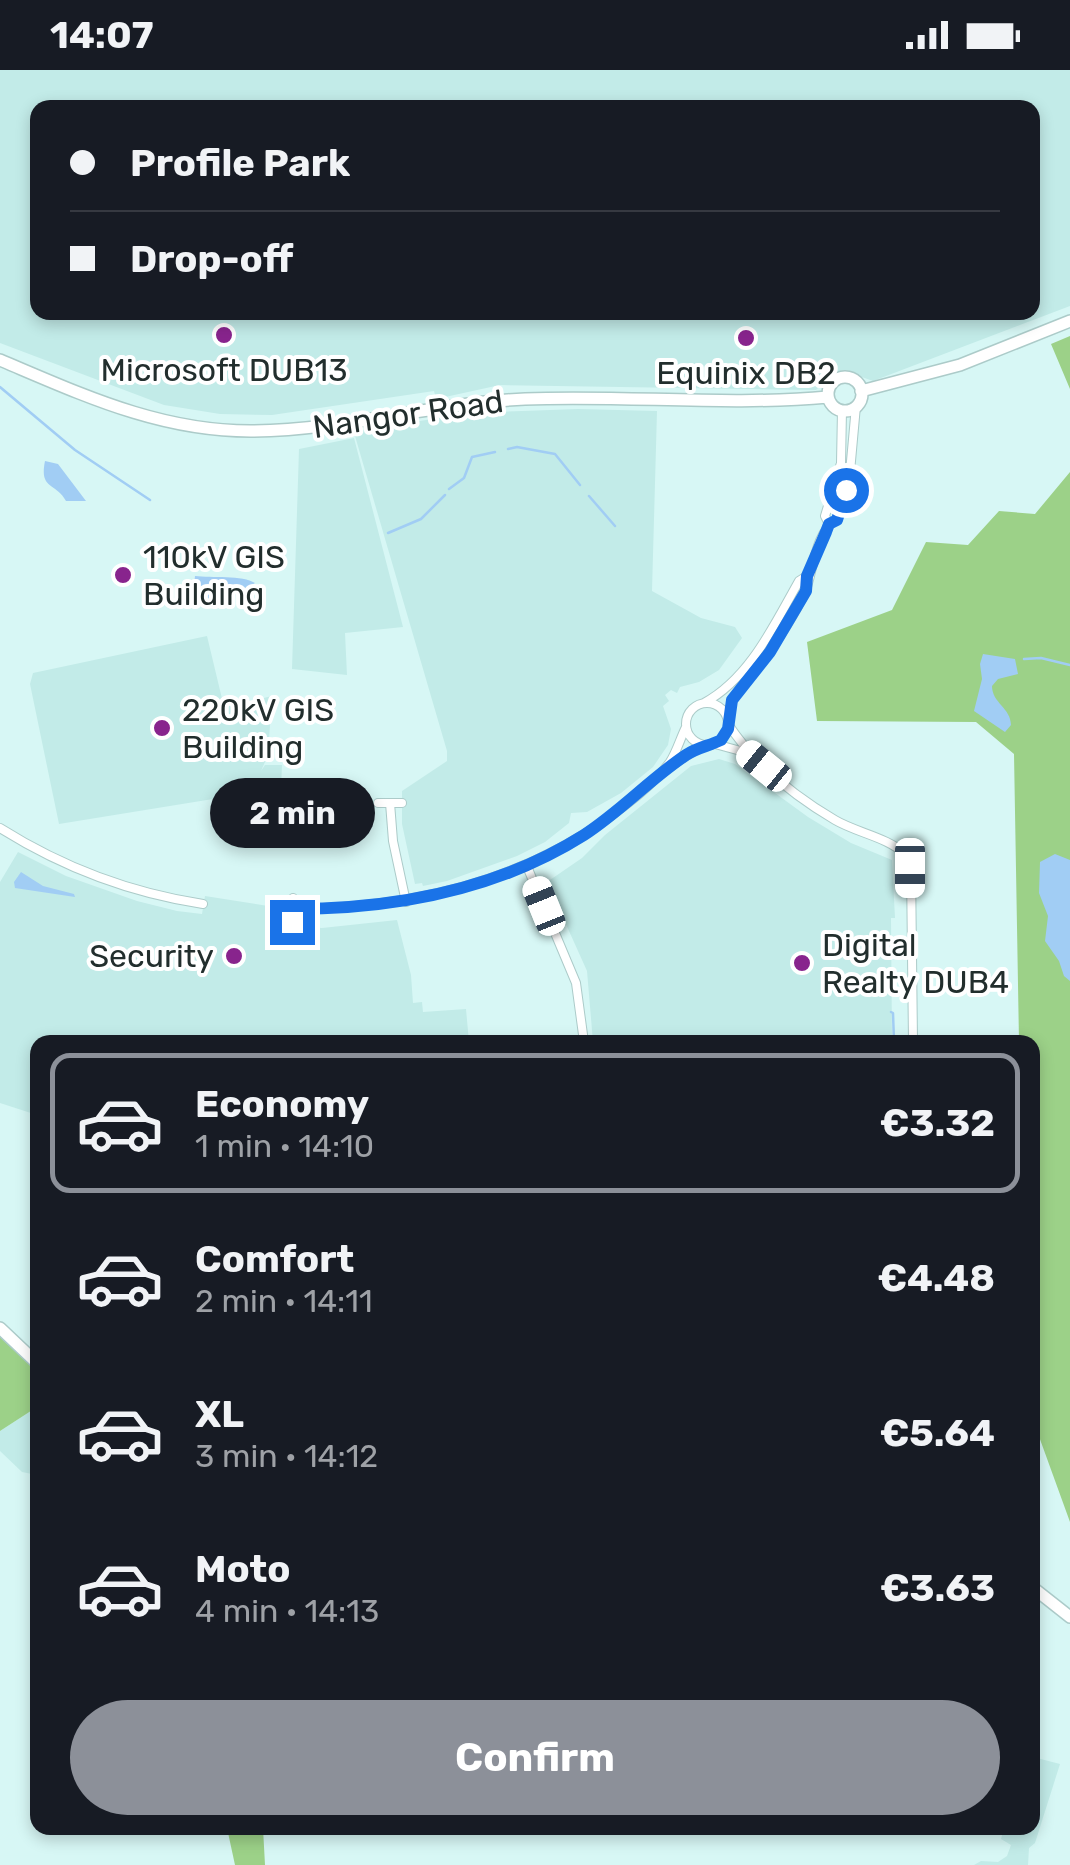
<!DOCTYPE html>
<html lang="en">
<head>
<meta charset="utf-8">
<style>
  body { margin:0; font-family:Rubik,sans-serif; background:#20242c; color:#f1f3f6; height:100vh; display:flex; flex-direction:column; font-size:38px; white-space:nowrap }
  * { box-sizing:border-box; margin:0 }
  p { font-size:32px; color:#9ea1a6 }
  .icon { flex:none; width:55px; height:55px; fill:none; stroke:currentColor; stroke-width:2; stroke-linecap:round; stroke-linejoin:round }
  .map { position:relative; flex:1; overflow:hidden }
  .side { position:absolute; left:30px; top:965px; width:1010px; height:800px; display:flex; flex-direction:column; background:#171b24; border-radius:20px; box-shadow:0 5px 15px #0003 }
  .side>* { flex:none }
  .top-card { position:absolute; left:30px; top:30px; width:1010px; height:220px; border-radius:20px; box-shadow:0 5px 15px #0003; display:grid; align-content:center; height:220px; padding:0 40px; background:#171b24 }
  .end { position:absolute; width:45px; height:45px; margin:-22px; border:12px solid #1a73e8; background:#fff; box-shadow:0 0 0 5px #fff }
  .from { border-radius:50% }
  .bubble { position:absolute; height:70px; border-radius:35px; background:#171b24; box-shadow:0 5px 15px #0003; font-size:32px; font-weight:700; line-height:70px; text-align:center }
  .car { position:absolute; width:30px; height:60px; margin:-30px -15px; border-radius:12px; box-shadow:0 0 8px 2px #0007; background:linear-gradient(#fff 24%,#345 0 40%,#fff 0 76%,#345 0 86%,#fff 0) }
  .top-card b { display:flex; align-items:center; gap:35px; height:95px; font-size:38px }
  .top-card b+b { border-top:2px solid #363941 }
  .top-card i { width:25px; height:25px; background:#f1f3f6 }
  ul { padding:18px 0 0; list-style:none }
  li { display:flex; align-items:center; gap:30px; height:140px; margin:0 20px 15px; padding:0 20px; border:5px solid transparent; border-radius:20px }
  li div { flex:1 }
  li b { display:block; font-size:38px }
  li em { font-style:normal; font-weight:700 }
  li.current { border-color:#8c9099 }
  li>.icon { width:90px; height:90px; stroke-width:1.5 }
  .button { display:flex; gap:20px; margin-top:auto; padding:20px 40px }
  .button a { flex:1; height:115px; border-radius:60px; background:#8c9099; color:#fff; font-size:40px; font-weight:700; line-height:115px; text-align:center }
  .status { display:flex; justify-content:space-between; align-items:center; height:70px; padding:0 50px; background:#171b24; direction:ltr }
  .status svg { height:28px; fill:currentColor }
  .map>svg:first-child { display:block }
</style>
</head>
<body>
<div class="status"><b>14:07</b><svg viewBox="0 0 49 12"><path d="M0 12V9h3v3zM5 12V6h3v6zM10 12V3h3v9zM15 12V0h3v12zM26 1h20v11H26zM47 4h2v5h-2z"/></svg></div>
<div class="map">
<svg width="1070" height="1795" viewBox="0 0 1070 1795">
  <rect width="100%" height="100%" fill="#d7f7f5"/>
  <!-- built -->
  <path fill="#c2ebe8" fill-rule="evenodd" d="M0,0H1070V236L873,311L845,301L834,303L816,320L500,315L436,329L434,321L272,345L220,344L164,335L0,273ZM38,38H1032V242H38Z
    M578,339L657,341L652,521L701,548L735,557L742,568L719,600L699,612L680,617L677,623L671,620L665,625L669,631L663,636L671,659L668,675L653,697L621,723L587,742L571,743L569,753L545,772L517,786L447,811L423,816L422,813L415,814L402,754V721L447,691V681L355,366L358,361L469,343Z
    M354,368L403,557L345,563L347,605L292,599L299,379Z
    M207,566L224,637L272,626L268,685L261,701L265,695H282L281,718L59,754L30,614L33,603Z
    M719,689L735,694L808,747L851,773L892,790L895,848H891L892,972H593L587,901L547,812L582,788L605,765L691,696Z
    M18,782L66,806L137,831L177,841L202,844L205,826L287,839V855L322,858L397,850L411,905L413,933L422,932L423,942L466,939L469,972H38L37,1045L0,1033V812Z
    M37,1337V1405L22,1402L0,1381V1361Z
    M1033,1687L1060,1694L1035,1773L1029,1778L1028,1795H974L981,1791L998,1792L1007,1786L1011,1775L1001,1769L1004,1758H1032Z"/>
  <!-- green -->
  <path fill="#9cd188" d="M1070,266V319L1051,274Z
    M1070,402V1452L1033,1350L1032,972H1019L1014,684L976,652L817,651L807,572L892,540L926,472L968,475L999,441L1035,444Z
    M0,1263L38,1298L37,1337L0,1361Z
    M227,1758H263L265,1795H235Z"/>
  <!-- water -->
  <path fill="#a1cdf4" d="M45,391L58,394L86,431H66C56,412 39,420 45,391Z
    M195,506C211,508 243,505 255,513L233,526L200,531L193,524Z
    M983,584L1015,589L1018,604L998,609L992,616C992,633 1011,638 1011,655L1005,662L974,641L982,609L980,594Z
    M1055,784L1070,790V911L1064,906L1059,891L1045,871L1048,846L1039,823L1040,792Z
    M21,802L43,816L74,824L75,827L15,818L14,812Z"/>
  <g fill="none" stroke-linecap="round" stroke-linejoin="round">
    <!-- stream -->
    <path stroke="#a1cdf4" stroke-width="2.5" d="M0,317L75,380L150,430
      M508,379L517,377L555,384L580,415
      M449,419L464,408L472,387L495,382
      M589,426L615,456
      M388,463L421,449L445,425
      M1024,589L1041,588L1070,595
      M891,942L893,943L894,972"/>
    <defs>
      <path id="street" d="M829,454L825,446L841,393L842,340
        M686 654a21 21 0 1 1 42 0a21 21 0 1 1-42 0Z
        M704,633C750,608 774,555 799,511L807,506
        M728,650C728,625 753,604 767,585C780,567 794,545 804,525C814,503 813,464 837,449L850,402L856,336
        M728,654C754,693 794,726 835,750C857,763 888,767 906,785L911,798L913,972
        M715,674L748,683
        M665,700L703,675
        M378,733H402
        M390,733L393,771L406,832
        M0,758C62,797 131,823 203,834
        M526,794L576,913L584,972
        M292,839C405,838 513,815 607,749C630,732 653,715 670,692C677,681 680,669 686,657
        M291,852L293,828"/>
      <path id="secondary" d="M0,290C83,325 161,362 254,361C345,360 434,333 525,329C626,325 727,336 828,327
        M828 324a17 17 0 1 1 34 0a17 17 0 1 1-34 0Z
        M861,321L960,295L1070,251
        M0,1258L38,1294
        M1032,1517L1070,1547"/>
    </defs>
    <!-- street casing -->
    <use href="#street" stroke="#accbc9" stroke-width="10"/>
    <!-- secondary casing -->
    <use href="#secondary" stroke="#accbc9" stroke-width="14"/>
    <!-- street -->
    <use href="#street" stroke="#fff" stroke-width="8"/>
    <!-- secondary -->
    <use href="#secondary" stroke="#fff" stroke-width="11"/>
  </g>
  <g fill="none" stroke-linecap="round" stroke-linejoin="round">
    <!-- route -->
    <path stroke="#1a73e8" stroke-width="12" d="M292,852V839C394,839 497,820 584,765C621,741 650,709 686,685C698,677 709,676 721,670L728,659L732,630L770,582L806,521L807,506L826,462L829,454L837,450L846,420"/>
  </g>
  <!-- markers -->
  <g fill="#88248d" stroke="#fff" stroke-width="4">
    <circle cx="224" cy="265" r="10"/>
    <circle cx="746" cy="268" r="10"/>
    <circle cx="123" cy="505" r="10"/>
    <circle cx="162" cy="658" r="10"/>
    <circle cx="234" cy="886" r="10"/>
    <circle cx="802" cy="893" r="10"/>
  </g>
  <g text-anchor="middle" stroke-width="8" stroke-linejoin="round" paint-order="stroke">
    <!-- poi labels -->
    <g font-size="32" fill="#222e2d" stroke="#fff" text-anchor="start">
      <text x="224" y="311" text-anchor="middle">Microsoft DUB13</text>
      <text x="746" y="314" text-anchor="middle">Equinix DB2</text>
      <text x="143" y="498">110kV GIS<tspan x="143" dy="37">Building</tspan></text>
      <text x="182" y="651">220kV GIS<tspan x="182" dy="37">Building</tspan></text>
      <text x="822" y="886">Digital<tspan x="822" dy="37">Realty DUB4</tspan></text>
      <text x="214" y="897" text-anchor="end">Security</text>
    </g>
    <!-- street labels -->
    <g font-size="32" fill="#222e2d" stroke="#fff">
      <text transform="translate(408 344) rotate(-8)" y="11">Nangor Road</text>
    </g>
  </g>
</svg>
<i class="end from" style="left:846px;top:420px"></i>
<i class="end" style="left:292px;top:852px"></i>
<div class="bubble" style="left:210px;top:708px;width:165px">2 min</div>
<i class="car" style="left:764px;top:696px;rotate:309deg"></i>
<i class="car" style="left:910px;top:798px;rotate:180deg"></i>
<i class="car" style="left:544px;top:836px;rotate:338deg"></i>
<div class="top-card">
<b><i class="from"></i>Profile Park</b>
<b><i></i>Drop-off</b>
</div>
<section class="side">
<ul>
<li class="current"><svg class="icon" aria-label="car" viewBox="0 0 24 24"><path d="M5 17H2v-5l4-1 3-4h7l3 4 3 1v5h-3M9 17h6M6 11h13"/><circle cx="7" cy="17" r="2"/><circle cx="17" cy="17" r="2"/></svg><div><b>Economy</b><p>1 min · 14:10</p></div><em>€3.32</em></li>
<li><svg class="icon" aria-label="car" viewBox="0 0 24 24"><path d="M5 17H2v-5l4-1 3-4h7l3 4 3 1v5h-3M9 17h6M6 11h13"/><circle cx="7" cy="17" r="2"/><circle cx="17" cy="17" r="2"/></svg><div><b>Comfort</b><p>2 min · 14:11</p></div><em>€4.48</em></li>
<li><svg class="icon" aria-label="car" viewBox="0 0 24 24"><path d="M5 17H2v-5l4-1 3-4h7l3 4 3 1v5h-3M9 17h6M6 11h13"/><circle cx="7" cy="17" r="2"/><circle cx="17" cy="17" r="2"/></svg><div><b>XL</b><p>3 min · 14:12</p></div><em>€5.64</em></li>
<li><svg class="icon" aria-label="car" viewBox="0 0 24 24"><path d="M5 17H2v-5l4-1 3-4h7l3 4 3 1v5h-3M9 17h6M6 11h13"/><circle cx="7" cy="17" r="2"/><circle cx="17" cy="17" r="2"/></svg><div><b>Moto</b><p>4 min · 14:13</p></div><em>€3.63</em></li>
</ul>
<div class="button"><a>Confirm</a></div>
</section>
</div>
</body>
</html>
